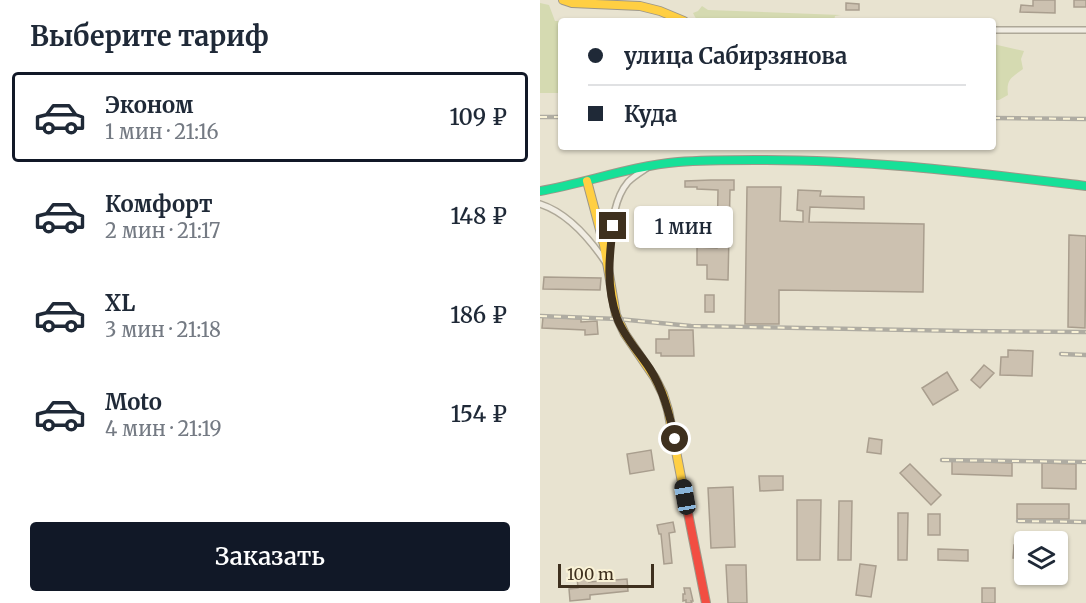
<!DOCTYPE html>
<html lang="ru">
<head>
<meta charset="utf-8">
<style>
  body { margin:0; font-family:Merriweather,serif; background:#f2f2f3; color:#1f2937; height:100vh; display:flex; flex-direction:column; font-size:22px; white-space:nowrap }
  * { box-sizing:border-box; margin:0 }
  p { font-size:20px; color:#747a83 }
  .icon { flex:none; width:33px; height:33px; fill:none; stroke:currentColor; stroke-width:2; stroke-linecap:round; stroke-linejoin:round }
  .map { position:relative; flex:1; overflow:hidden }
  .side { display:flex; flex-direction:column; background:#fff; width:540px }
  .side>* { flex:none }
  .guide { position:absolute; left:18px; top:18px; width:438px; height:132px; border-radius:6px; box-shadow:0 2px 4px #0004; display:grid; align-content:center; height:132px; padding:0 30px; background:#fff }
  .fabs { position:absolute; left:474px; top:531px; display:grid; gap:12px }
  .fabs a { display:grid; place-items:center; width:54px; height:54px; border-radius:6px; background:#fff; box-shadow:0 2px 4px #0004; font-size:30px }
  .scale { position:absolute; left:18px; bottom:15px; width:96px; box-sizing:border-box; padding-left:6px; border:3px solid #3e301e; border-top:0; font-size:16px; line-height:21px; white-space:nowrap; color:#3e301e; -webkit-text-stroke:4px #f9f2d6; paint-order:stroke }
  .end { position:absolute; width:27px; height:27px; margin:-14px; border:8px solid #3e301e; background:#fff; box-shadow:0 0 0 3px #fff }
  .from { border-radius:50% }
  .bubble { position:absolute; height:42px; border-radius:6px; background:#fff; box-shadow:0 2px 4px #0004; font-size:20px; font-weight:600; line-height:42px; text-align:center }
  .car { position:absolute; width:18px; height:36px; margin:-18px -9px; border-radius:8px; box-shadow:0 0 4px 2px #0007; background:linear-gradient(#222 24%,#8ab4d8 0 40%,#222 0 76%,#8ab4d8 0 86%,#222 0) }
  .guide b { display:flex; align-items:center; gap:21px; height:57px; font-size:22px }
  .guide b+b { border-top:2px solid #e0e1e3 }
  .guide i { width:15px; height:15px; background:#1f2937 }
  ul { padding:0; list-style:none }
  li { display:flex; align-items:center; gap:18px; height:90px; margin:0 12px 9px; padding:0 18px; border:3px solid transparent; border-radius:6px }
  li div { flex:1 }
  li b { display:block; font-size:22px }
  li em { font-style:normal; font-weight:600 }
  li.active { border-color:#111827 }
  li>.icon { width:54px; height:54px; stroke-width:1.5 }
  h2 { padding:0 30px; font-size:27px; line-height:72px }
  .cta { display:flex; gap:12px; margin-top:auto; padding:12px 30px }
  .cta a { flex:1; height:69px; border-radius:6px; background:#111827; color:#fff; font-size:24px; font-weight:600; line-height:69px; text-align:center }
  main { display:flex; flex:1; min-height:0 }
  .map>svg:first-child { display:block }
</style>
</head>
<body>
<main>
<section class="side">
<h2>Выберите тариф</h2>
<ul>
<li class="active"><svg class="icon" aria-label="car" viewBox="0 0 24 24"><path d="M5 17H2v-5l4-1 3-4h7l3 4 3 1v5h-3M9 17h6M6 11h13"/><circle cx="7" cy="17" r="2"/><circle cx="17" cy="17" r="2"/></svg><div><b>Эконом</b><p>1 мин · 21:16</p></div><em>109 ₽</em></li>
<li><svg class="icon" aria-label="car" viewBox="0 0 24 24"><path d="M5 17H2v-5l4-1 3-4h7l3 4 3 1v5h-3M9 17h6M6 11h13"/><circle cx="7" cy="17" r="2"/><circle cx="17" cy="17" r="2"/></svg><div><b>Комфорт</b><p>2 мин · 21:17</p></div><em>148 ₽</em></li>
<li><svg class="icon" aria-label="car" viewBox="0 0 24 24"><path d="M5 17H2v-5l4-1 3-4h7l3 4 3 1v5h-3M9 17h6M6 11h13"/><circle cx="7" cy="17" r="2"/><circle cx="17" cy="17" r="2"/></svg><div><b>XL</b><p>3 мин · 21:18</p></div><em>186 ₽</em></li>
<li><svg class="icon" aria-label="car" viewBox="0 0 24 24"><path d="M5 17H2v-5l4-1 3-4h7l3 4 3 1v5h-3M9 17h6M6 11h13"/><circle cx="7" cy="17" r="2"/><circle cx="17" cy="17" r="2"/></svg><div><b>Moto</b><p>4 мин · 21:19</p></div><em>154 ₽</em></li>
</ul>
<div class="cta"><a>Заказать</a></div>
</section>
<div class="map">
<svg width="546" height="603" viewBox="0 0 546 603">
  <rect width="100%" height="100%" fill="#e8e3d0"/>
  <!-- green -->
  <path fill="#d5dab1" d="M0,3L9,5L15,21H24H21V93H0Z
    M162,6L168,10L301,15L295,16L294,21H158L155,17L153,13L158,11Z
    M453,44L484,51L481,59L483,69C471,78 466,79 468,95L459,100H453Z"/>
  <!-- building -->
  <path fill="#ccc1b0" stroke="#a99e8e" stroke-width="1.5" d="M493,0H515V13L480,12L481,5L493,6Z
    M534,0H546V7H534Z
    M306,3L319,4V10H306Z
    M171,180H194V190H190L188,280L167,279V265H157V247L177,248L178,190L157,189V187H145V181Z
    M207,187H241L240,221L263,222V211L257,210L258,190L281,191L280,196L324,197V209L270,207L269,222L384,224L383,292L239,290V324H205Z
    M529,235L546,236L545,328L528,327Z
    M4,277L61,278L60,290L3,289Z
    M165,295H174V312H165Z
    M3,317L41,319V322L57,321L58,334L45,335V330L2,328Z
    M129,330H153L154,356H121V353H116V339H129Z
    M468,350L493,351L492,376L460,375L461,357H468Z
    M444,365L454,373L440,388L431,380Z
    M407,372L418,390L393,405L382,388Z
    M329,438L342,440L341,454L327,452Z
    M111,450L114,470L90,474L87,454Z
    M412,461L472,463V476L412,474Z
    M502,463L536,464V489L502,488Z
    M370,464L401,495L391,505L360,473Z
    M219,476H243V490L220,491Z
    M193,487L195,547L171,548L168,488Z
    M257,500H281L280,560H257Z
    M299,501H312L311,560H298Z
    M477,504H529V519H477Z
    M358,513H368L367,560H358Z
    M388,514H400V535H388Z
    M133,522L135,532L129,533L132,563L124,564L121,534H119L117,525Z
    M474,545H484V558H473Z
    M398,549L428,550V561L398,560Z
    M320,564L336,566L331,597L316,595Z
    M186,565H206L207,603H188Z
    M49,576V582L87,579L88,591L50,595V599L30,601L29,589L38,588L37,577Z
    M144,588H150L153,601H151L152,603H146V600L143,601V594H145Z
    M442,588H455V603H442Z"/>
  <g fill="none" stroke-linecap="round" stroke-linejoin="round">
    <defs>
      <path id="street" d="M453,30H546
        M0,204C28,213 50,239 66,263
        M69,259C72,234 71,202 88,182C94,176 101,172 107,168"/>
      <path id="fast" d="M0,191C46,183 91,166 138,162C164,160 189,160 215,160C326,159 436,173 546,186"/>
      <path id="slow" d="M23,0L32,3L100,6L120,11L144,21
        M47,181L64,245L76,315L85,334L115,378L123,394L128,410L148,513"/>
      <path id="jam" d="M148,513L166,603"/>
    </defs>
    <!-- street casing -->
    <use href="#street" stroke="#aea898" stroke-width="8"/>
    <!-- fast casing -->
    <use href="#fast" stroke="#9d9788" stroke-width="10"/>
    <!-- slow casing -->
    <use href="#slow" stroke="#9d9788" stroke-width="10"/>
    <!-- jam casing -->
    <use href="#jam" stroke="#9d9788" stroke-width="10"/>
    <!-- street -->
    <use href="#street" stroke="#f0ece2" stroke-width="5"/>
    <!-- fast -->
    <use href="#fast" stroke="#16e098" stroke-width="8"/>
    <!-- slow -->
    <use href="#slow" stroke="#ffcf43" stroke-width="8"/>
    <!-- jam -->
    <use href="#jam" stroke="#f24e42" stroke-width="8"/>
    <defs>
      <path id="rail" d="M0,117H21
        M453,118L546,119
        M0,316L78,319L151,326L424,331L546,332
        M521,354L546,355
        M402,460L546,462
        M478,521L546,522"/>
    </defs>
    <!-- rail casing -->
    <use href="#rail" stroke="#afaca2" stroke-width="4.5"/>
    <!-- rail -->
    <use href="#rail" stroke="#f9f2d6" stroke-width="2" stroke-dasharray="7" stroke-linecap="butt"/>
  </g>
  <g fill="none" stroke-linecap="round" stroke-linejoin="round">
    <!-- route -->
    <path stroke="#3e301e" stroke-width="8" d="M73,226C69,258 66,287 77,318C84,337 99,352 110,369C124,391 129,414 135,439"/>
  </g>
</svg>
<div class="fabs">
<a><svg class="icon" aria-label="layers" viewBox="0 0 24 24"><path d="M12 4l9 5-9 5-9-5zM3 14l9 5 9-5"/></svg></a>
</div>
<div class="scale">100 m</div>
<i class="end from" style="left:135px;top:439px"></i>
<i class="end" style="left:73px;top:226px"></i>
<div class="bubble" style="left:94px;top:206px;width:99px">1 мин</div>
<i class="car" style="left:145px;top:497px;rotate:350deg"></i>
<div class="guide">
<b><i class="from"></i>улица Сабирзянова</b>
<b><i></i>Куда</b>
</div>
</div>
</main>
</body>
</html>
